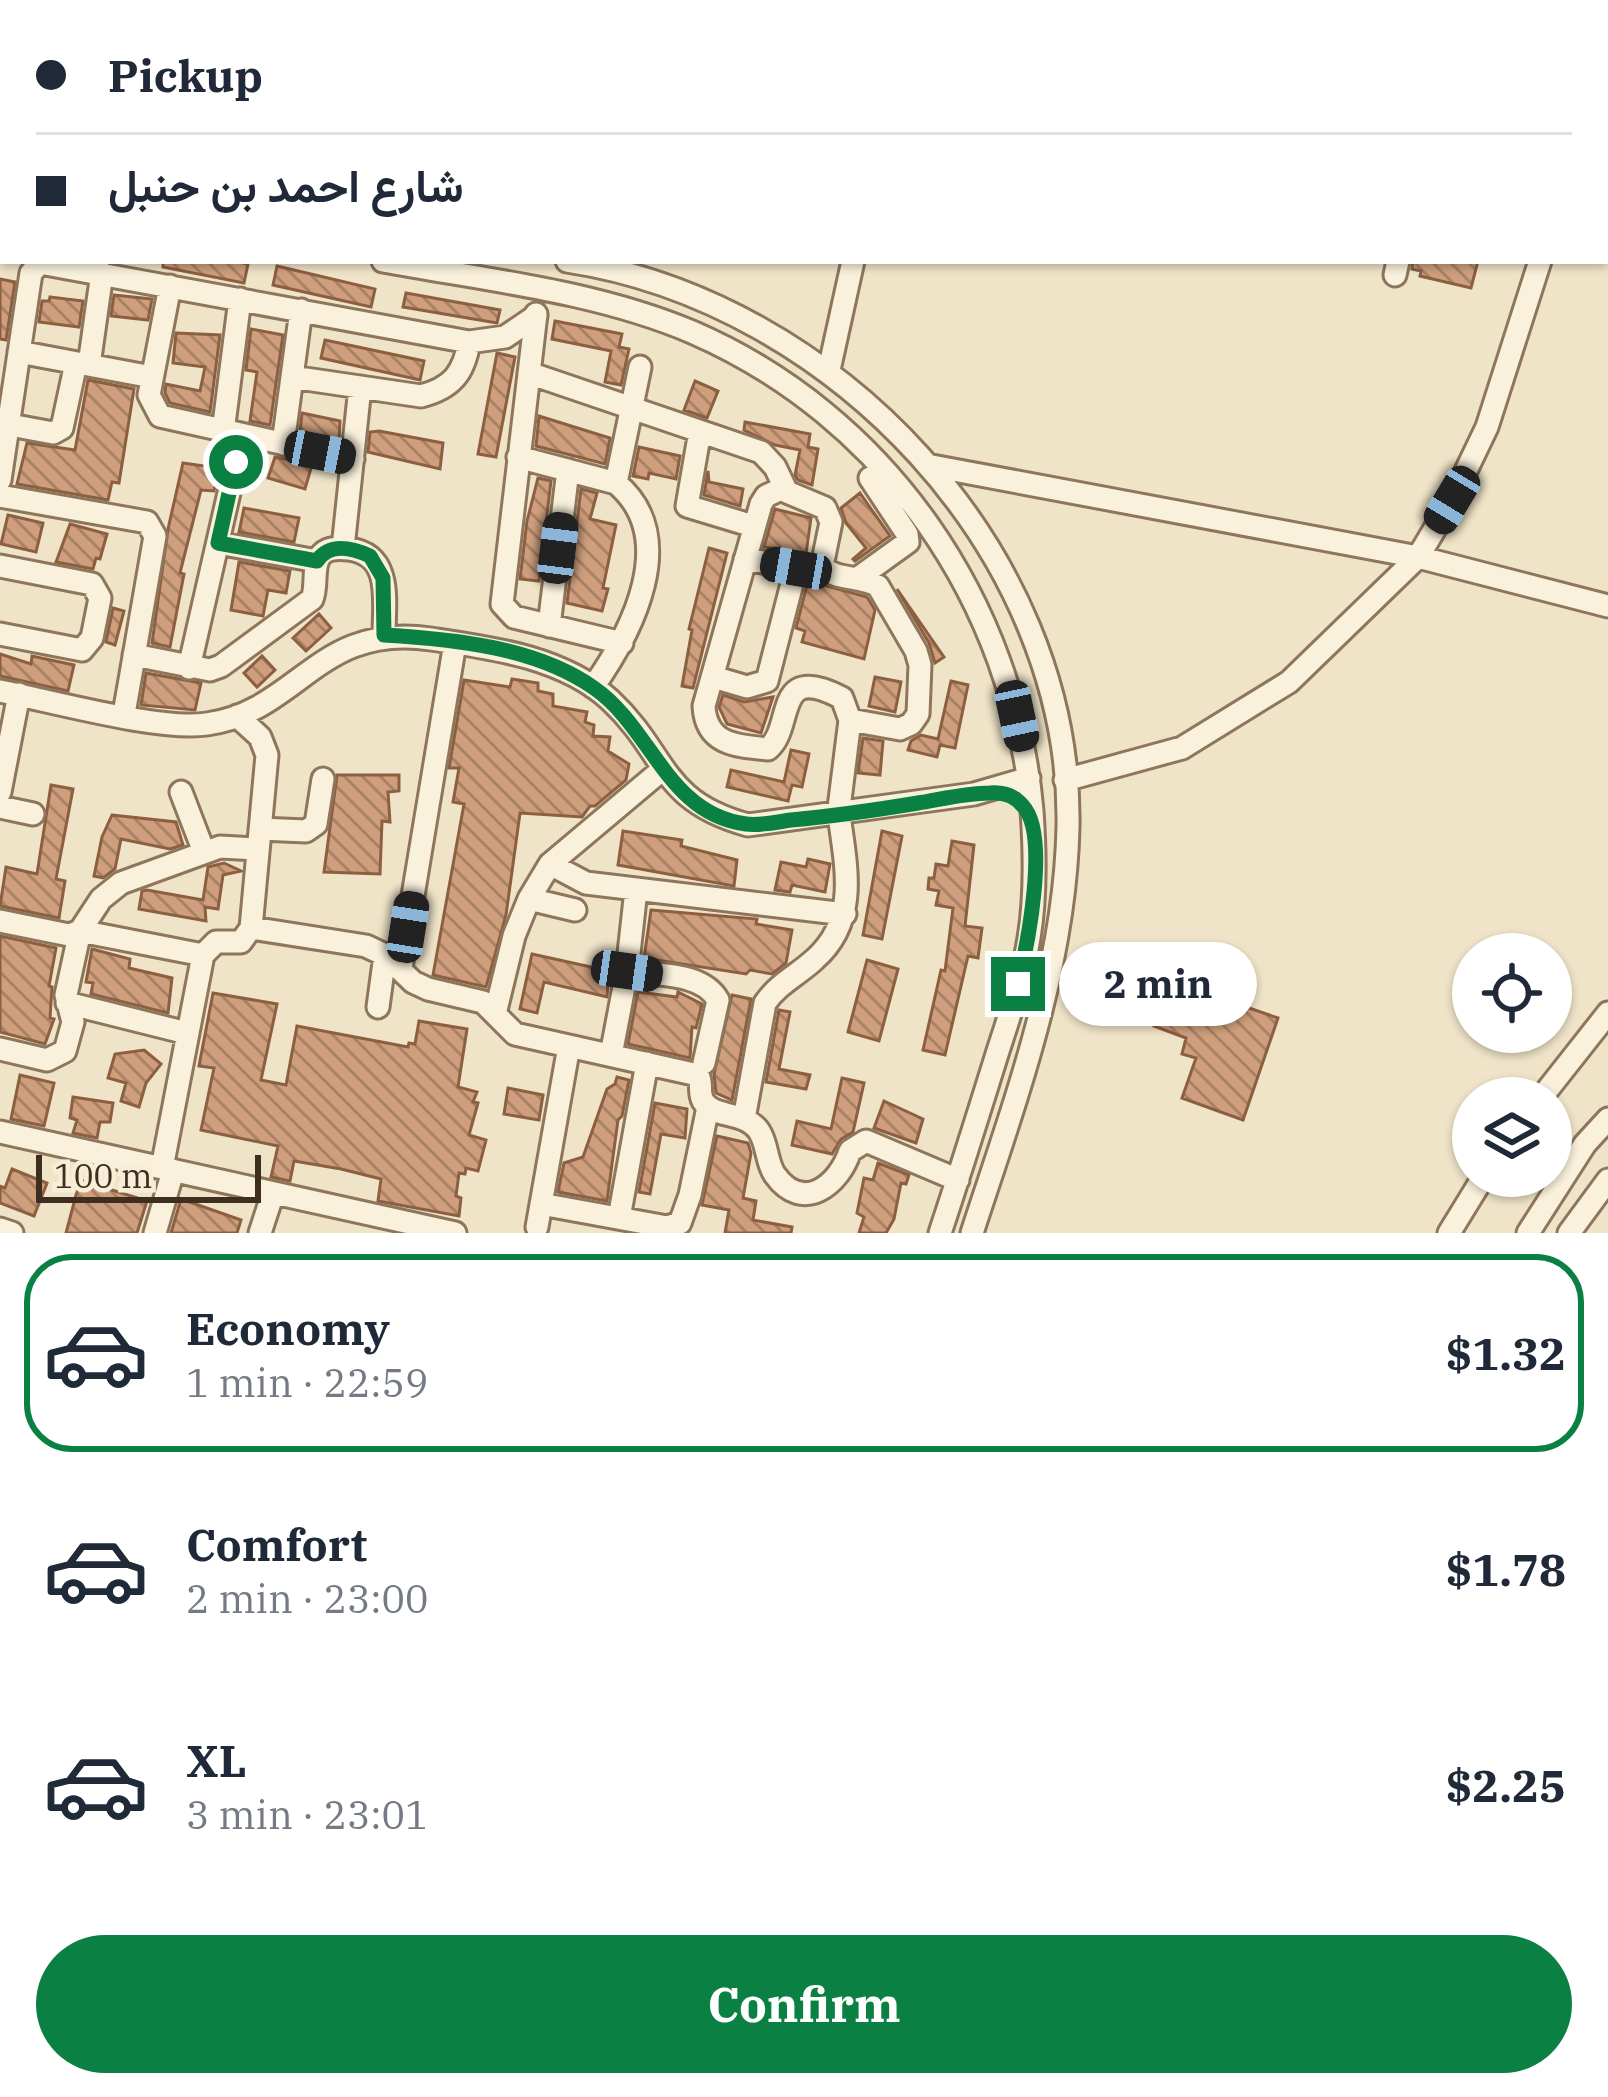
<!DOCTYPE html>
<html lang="en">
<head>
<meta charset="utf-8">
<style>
  body { margin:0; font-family:"IBM Plex Serif",Vazirmatn,serif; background:#f2f2f3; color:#1f2937; height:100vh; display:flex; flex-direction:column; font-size:45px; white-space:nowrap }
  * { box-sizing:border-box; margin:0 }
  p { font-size:39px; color:#747a83 }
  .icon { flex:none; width:66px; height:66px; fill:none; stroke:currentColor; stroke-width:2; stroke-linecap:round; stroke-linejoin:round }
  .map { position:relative; height:1233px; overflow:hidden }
  .details { display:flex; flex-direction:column; background:#fff; flex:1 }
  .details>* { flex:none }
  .guide { position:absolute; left:0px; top:0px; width:1608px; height:264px; box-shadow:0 3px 9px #0004; display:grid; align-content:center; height:264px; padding:0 36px; background:#fff }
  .fabs { position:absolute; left:1452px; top:933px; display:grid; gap:24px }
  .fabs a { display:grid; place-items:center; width:120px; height:120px; border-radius:50%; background:#fff; box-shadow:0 3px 9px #0004; font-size:60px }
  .scale { position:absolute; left:36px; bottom:30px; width:225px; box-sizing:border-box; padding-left:12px; border:6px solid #3d2e20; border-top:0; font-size:33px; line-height:42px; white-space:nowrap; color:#3d2e20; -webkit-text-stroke:9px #f7eed8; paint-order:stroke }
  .end { position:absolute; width:54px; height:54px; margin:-27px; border:15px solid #0b8043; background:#fff; box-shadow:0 0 0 6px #fff }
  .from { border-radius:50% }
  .bubble { position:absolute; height:84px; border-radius:42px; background:#fff; box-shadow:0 3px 9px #0004; font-size:39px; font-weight:700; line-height:84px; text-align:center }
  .car { position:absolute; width:36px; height:72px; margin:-36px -18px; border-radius:15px; box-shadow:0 0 9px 3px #0007; background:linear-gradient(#222 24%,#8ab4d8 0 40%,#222 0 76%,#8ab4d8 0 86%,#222 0) }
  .guide b { display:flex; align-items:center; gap:42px; height:114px; font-size:45px }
  .guide b+b { border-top:3px solid #e0e1e3 }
  .guide i { width:30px; height:30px; background:#1f2937 }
  ul { padding:21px 0 0; list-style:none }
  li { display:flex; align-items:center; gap:36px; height:198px; margin:0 24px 18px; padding:0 12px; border:6px solid transparent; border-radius:48px }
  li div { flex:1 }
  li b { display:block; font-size:45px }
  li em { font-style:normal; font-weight:700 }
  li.selected { border-color:#0b8043 }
  li>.icon { width:108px; height:108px; stroke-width:1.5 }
  .action { display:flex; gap:24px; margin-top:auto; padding:24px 36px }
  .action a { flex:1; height:138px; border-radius:72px; background:#0b8043; color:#fff; font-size:48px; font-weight:700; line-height:138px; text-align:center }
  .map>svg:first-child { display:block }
</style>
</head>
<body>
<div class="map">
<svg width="1608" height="1233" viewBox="0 0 1608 1233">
  <defs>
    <pattern id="building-back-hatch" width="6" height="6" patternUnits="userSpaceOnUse" patternTransform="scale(3)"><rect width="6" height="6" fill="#cf9f7d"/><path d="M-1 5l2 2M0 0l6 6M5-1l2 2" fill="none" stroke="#a98266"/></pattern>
  </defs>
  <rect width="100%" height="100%" fill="#f0e4c8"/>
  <!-- building -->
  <path fill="url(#building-back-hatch)" stroke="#8d5f41" stroke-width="3" d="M163,261H234L248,264L244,283L163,267Z
    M1413,261H1478L1471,288L1420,276L1421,271L1412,269Z
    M277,266L375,289L371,307L273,285Z
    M0,279L15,282L6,340L0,339Z
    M406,293L500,310L497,323L403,307Z
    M114,295L152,299L148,320L111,316Z
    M50,297L83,301L79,327L39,322L42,301H49Z
    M555,321L622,334L619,347L629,349L621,385L605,382L611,351L552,339Z
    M251,329L283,335L270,425L250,421L257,372L246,370Z
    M176,333L220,335L210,412L170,403L165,393L166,384L200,391L205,367L173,363Z
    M325,340L424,361L420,380L321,358Z
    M497,353L515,357L496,457L478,454Z
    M88,380L134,389L119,483L112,482L108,500L17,484L27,443L75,450Z
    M695,381L718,391L707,418L684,410Z
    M302,413L340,421L339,441L300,432Z
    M539,416L610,438L605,464L536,446Z
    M745,422L810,434L808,447L818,449L812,485L798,480L795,475L800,450L775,445L744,430Z
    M379,431L443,443L440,469L368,452L370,432Z
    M639,447L680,456L676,479L649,473L648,479L633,476Z
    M275,457L312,465L305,489L268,478Z
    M183,463L218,468L214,491L201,490L180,573L184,574L170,647L152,643L168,529Z
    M708,471L709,482L743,489L740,506L704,495Z
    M538,478L551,481L539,581L520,579L527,521Z
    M581,489L597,493L590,519L616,525L603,588L608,589L602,611L567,603Z
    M860,493L890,536L855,561L853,559L866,548L846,523L841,508Z
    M244,508L299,518L294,542L239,532Z
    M775,509L811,518L806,554L764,547Z
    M8,515L43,523L36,552L1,544Z
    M70,524L107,534L100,559L96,558L93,569L56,562Z
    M709,548L727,553L693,688L682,686L692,630L689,629Z
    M239,562L290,571L286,593L268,590L263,616L231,610Z
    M816,583L867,597L875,610L864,659L802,642L805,631L796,628L807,585Z
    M897,589L944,657L935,663L929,643Z
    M113,608L124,611L115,645L106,642Z
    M319,614L331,628L306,651L293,638Z
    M0,654L31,664L32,656L74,665L68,691L0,676Z
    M262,656L275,670L257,687L244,673Z
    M146,673L201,683L195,710L141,705Z
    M875,677L901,682L895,712L869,706Z
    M512,679L538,683V691L553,694V706L587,712L585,722L594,725L593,736L610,737L608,751L629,764L626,780L595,806H590L582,817L520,813L506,915L486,987L433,975L464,804L453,802L459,768H449L464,680L510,687Z
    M951,681L968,685L955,748L940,745L937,757L908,750L911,741L921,735L938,739Z
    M723,695L744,702L773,697L761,733L727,724L719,707Z
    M863,738L883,741L880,775L858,773Z
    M791,750L809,754L802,787L792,785L788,801L727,787L731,770L784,782Z
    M337,775H399V791L388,792L390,822L382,821L380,874L324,872Z
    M51,785L73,789L56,879L65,881L59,918L0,906L6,867L37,874Z
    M112,815L176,822L183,845L170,849L121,839L115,869L103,878L94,876L102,837Z
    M623,831L682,840L681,846L737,860L734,886L618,865Z
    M882,831L902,836L882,939L863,935Z
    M952,841L974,845L965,926L982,928L978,958L968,956L945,1055L923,1050L941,970L945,971L953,908L936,905L939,891L928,889L929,878H934L936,864L948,866Z
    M808,859L830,864L825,892L792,885L790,892L775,890L781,862L806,867Z
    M224,863L241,871L223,875L218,909L205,907L206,921L139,909L142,891L147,890L203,900L208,867Z
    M651,910L757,919L756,924L792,930L786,963L772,974L750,970L746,974L644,958Z
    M0,936L56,948L49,986L52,987L50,1018L54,1019L45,1044L0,1032Z
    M92,949L130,959L129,968L172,978L168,1013L91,994L93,983L86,982Z
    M532,954L609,971L607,997L544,982L537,1013L520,1009Z
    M867,960L898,969L879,1041L848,1032Z
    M1158,985L1214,1006L1217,997L1278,1018L1243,1120L1182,1098L1196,1058L1182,1054L1186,1038L1154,1026L1159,1010L1150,1006Z
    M638,992L677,997L678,992L702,1004L696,1028L692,1027L690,1058L628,1044Z
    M213,993L277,1004L261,1080L286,1085L297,1026L408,1047L409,1043L415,1044L419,1021L467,1029L458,1087L477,1092L473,1102L478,1103L469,1135L486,1140L478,1171L466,1168L465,1174L459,1173L456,1196L461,1198L459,1216L378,1201L381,1179L341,1169L294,1161L290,1181L271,1177L278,1146L201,1130L214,1068L199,1066Z
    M732,995L751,999L732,1100L716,1093L714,1074Z
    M779,1010L790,1012L779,1069L810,1075L806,1089L766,1082Z
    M144,1050L161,1064L146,1083L139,1107L121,1101L126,1083L108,1078L115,1054Z
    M20,1075L54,1083L44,1126L11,1119Z
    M617,1077L629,1080L622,1116L618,1120L607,1201L558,1192L564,1163L583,1157L607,1089L615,1084Z
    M842,1078L864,1083L853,1132L841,1139L832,1154L792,1145L797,1121L831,1129Z
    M508,1088L543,1095L539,1120L504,1114Z
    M73,1097L113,1103L110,1122H100L97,1138L73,1133L77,1120L70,1118Z
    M884,1101L923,1119L916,1143L874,1128Z
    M655,1103L687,1109L685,1138L661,1134L650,1194L639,1192Z
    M717,1136L748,1143L751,1153L743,1198L756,1201L753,1220L792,1227L791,1233H725L729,1210L702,1205Z
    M878,1163L909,1175L906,1184L901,1183L894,1219L886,1233H859L864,1217L857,1213L864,1178L873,1180Z
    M12,1169L47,1183L34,1216L0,1203V1186L5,1188Z
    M80,1180L147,1201L137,1233H66Z
    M181,1199L241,1220L237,1233H171Z"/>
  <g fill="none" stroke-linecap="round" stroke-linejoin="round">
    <defs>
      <path id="minor" d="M714,0L729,3
        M432,3L433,0
        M602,3L603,0
        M760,3V0
        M912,3V0
        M1301,3V0
        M1596,3V0
        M1605,156L1608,158
        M0,159L3,160
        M0,190L3,191
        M383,261C486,280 595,291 692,332C886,416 1014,602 1032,811C1035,853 1036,896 1029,938C1023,976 1010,1014 998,1051C979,1112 960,1173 940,1233
        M567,261C833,301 1073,551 1068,827C1065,968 1015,1101 972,1233
        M1395,275L1398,261
        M170,286L149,395L160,416L353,459
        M536,314L502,604L514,617L622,643
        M19,352L152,377
        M89,365L102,273
        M829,370L853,261
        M529,373L761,452L775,467L787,492L825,508L831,522L822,566C835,581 861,575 878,586L916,651L920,665L918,714L911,724L900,729L850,720
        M292,377L421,396C452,388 464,373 469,342
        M10,425L53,433L62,428L76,363
        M700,431L687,506L753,526
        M223,432L240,299
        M283,444L301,310
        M518,457L616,483C681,537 632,632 593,687
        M932,466L1418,557L1608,606
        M0,480L31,273L40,263L469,342L505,337L536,316
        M616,483L640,367
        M783,488L766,496L761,504L704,706C706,745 737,746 768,749C795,727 772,661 842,698L850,720L838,816
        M0,496L147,522L155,536L124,714
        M218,543L317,561
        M343,548L360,387
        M745,559L809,570
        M0,566L92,584L100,598L92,638L82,650L0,634
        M858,578L908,542L907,534L870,478
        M549,626L568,470
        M134,655L210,670L221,666L312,599C318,586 311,564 322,554C329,547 340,548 349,549C393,555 384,601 384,635
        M189,668L242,436
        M713,677L747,687L767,681L796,568
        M0,691C52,701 159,731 207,724C299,711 318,622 431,639C492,648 563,657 610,700C668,754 659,801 748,825L974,794L1029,778
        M1065,780L1182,748L1289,682L1418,557L1452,500L1487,427L1540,261
        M0,792L19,694
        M181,792L204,852
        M0,807L33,814
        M260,829L306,831L316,824L323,779
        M550,864L586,883L845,914
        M529,899L575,910
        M0,921L69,935L80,931L203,955
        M251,928L366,946L385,955L413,982L428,989L483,1002L515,1034L698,1075C703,1084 698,1091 703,1101C714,1119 744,1110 759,1131C768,1145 766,1162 775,1175C803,1214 839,1185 850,1151L866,1141L958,1180
        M401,968L455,643
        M627,971C657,975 702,972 718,1000L704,1063
        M67,1003L187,1033
        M378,1007L385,955
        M495,1014L514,936L529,899L550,864L663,769
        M0,1049L47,1060L65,1051L73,1022L66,995L80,931L101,899L121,883L220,847L258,849
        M611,1055L627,971L636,890
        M1541,1098L1608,1013
        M744,1119L765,1003C779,983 798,975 815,959C859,920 846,867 839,815
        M0,1132L455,1233
        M162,1168L203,955L216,942H241L251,928L267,755L260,737L237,716
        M541,1204L667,1227L680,1223L690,1195L708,1107
        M619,1218L647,1063
        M537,1227L569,1046
        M0,1229L12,1233
        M155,1233L173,1171
        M260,1233L273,1193
        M1449,1233L1484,1176
        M1528,1233L1585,1144L1608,1119
        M1569,1233L1608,1180"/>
    </defs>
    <!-- minor casing -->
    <use href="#minor" stroke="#8d765c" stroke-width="27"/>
    <!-- minor -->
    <use href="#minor" stroke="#faf1dc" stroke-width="21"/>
  </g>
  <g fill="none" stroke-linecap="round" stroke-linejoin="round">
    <!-- route -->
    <path stroke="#0b8043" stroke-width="15" d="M236,462L218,543L317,561C330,542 352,548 370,556L383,578L384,635C453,639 536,647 594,688C652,728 667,814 746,824C760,826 777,822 791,820C834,816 876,810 918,803C942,799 967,793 990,793C1003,792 1015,796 1023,806C1050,835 1027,947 1018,984"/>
  </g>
</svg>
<div class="fabs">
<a><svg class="icon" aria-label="locate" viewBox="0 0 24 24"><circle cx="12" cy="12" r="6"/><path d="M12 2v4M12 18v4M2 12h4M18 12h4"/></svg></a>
<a><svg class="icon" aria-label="layers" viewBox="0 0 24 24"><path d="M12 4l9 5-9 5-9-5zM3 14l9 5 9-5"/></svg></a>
</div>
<div class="scale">100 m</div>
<i class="end from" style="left:236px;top:462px"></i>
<i class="end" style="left:1018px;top:984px"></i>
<div class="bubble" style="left:1059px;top:942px;width:198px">2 min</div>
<i class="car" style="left:320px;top:452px;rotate:101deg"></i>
<i class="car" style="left:1452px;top:500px;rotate:211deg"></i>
<i class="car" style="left:558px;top:548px;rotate:7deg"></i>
<i class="car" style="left:796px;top:568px;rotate:280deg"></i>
<i class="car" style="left:1017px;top:716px;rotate:168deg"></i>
<i class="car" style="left:408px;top:927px;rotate:9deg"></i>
<i class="car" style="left:627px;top:971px;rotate:98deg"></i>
<div class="guide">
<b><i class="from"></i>Pickup</b>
<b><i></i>شارع احمد بن حنبل</b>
</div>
</div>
<section class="details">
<ul>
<li class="selected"><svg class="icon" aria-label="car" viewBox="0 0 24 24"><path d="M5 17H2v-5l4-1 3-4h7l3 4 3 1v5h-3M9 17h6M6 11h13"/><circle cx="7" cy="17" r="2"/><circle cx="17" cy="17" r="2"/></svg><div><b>Economy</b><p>1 min · 22:59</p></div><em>$1.32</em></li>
<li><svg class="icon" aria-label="car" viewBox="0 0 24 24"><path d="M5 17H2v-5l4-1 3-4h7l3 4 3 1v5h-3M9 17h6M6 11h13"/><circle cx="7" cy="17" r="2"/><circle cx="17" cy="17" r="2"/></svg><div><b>Comfort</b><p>2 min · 23:00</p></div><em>$1.78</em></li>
<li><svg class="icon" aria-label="car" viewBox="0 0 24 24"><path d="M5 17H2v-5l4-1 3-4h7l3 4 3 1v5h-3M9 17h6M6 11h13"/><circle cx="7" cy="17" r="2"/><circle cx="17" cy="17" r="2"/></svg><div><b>XL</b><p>3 min · 23:01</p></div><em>$2.25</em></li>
</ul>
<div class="action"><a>Confirm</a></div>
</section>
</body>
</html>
